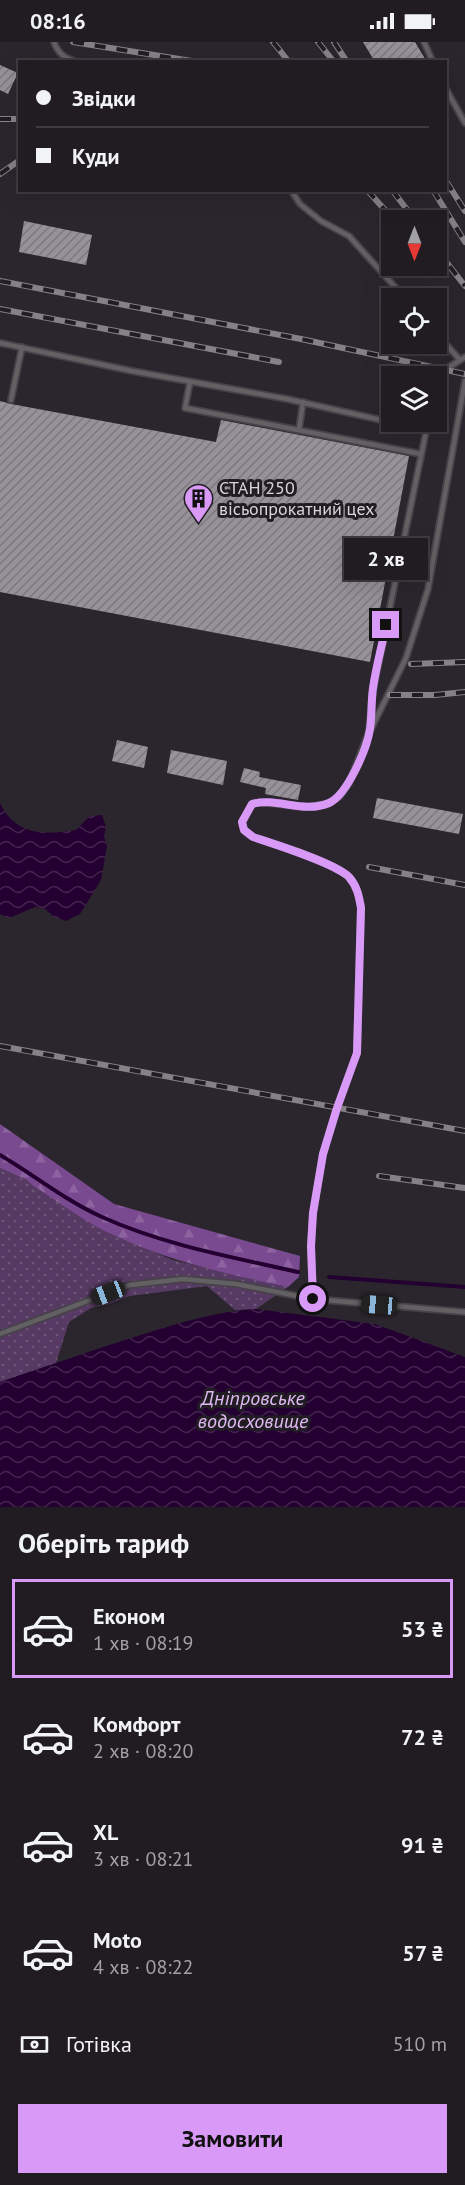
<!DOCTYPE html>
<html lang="uk">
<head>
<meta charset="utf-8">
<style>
  body { margin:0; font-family:"PT Sans",sans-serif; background:#2d292f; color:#f1f3f6; height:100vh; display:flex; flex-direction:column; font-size:22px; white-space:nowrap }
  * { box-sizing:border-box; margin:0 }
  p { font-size:20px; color:#a2a1a5 }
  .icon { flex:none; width:33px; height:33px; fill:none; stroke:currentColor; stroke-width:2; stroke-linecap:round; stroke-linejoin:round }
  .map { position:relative; height:1465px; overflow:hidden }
  .details { display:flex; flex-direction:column; background:#201c22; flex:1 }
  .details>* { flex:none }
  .top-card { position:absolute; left:18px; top:18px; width:429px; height:132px; border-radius:0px; box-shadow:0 6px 24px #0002,0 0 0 2px #3d3a40; display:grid; align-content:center; height:132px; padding:0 18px; background:#201c22 }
  .needle { width:39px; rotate:180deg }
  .fabs { position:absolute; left:381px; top:168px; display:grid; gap:12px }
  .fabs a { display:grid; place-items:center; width:66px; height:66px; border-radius:0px; background:#201c22; box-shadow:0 6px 24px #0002,0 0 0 2px #3d3a40; font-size:30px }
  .end { position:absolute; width:27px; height:27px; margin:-14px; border:8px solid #d99af7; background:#111; box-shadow:0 0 0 3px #111 }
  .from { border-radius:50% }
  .bubble { position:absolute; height:42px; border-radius:0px; background:#201c22; box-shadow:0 6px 24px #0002,0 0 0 2px #3d3a40; font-size:20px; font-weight:800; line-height:42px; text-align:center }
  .car { position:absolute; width:18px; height:36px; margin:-18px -9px; border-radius:8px; box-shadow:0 0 4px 2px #0007; background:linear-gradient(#222 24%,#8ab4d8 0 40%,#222 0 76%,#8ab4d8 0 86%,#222 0) }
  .top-card b { display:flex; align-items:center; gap:21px; height:57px; font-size:22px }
  .top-card b+b { border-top:2px solid #3d3a40 }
  .top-card i { width:15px; height:15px; background:#f1f3f6 }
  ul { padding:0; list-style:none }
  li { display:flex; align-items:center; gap:18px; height:99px; margin:0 12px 9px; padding:0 6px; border:3px solid transparent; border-radius:0px }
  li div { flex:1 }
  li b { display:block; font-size:22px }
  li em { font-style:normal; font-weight:800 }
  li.active { border-color:#d99af7 }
  li>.icon { width:54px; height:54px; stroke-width:1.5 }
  h2 { padding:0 18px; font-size:27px; line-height:72px }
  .pay { display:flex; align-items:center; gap:15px; height:66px; padding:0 18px; font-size:22px }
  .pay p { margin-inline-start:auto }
  .action { display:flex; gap:12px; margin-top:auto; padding:12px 18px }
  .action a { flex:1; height:69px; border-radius:0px; background:#d99af7; color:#111; font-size:24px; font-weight:800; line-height:69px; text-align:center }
  .status { display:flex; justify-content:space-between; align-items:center; height:42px; padding:0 30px; background:#201c22; direction:ltr }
  .status svg { height:16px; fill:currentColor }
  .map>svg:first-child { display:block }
</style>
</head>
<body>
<div class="status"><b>08:16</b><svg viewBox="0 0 49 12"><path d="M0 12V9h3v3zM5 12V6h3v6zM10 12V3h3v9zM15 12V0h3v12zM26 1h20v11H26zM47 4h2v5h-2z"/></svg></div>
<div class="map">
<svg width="465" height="1465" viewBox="0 0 465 1465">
  <defs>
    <pattern id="grass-dots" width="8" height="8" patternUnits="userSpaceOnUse" patternTransform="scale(1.5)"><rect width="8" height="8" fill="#563a63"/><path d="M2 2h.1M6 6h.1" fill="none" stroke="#6e5679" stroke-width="1.8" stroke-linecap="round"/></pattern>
    <pattern id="forest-firs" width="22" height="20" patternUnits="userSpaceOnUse" patternTransform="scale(1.5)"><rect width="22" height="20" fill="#7a4a90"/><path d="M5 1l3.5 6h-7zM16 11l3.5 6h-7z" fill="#8c639f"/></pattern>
    <pattern id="water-waves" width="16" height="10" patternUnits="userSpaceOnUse" patternTransform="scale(1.5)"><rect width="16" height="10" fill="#230031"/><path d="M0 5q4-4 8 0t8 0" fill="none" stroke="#42244e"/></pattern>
    <pattern id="building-hatch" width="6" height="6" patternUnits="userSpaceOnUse" patternTransform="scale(1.5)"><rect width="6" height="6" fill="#979199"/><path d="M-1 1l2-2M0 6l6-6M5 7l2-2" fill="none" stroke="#7d797f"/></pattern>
  </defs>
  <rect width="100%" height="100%" fill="#2b262d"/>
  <!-- grass -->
  <path fill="url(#grass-dots)" d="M0,1126L27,1138L32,1143L112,1193L173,1218L288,1245L256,1267L235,1268L207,1244L130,1254L110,1262L91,1266L69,1280L56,1321L0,1340Z"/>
  <!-- forest -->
  <path fill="url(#forest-firs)" d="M0,1082L114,1162L300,1214L299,1235L288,1245C227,1232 172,1220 115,1194C86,1181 59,1160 32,1143L27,1138L0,1126Z"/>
  <!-- water -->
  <path fill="url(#water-waves)" d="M0,761C16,794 44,793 76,788L90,774L102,773L106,785L104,794L107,804L101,838L80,872L66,879L54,875L45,867L35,865L9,876L0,872Z
    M256,1267L375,1282L465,1315V1465H0V1340C48,1324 95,1307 144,1292C180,1281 217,1269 256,1267Z"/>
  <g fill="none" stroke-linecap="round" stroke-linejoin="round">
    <!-- stream -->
    <path stroke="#230031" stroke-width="4" d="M0,1113C34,1133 66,1159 102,1175C164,1203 232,1215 298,1230
      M329,1235L465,1245"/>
  </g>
  <!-- building -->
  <path fill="url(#building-hatch)" d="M363,0H415L427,20H375Z
    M0,23L18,31L8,52L0,48Z
    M24,179L92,193L86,223L19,210Z
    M0,359L11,362L216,400L221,378L409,414L370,620L0,550Z
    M117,698L148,705L144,726L112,719Z
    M171,708L227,719L223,743L167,731Z
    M244,726L260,730L259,735L301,743L298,758L265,752L266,746L240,740Z
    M377,756L463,772L459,792L373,776Z"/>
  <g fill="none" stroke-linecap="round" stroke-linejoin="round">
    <defs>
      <path id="lane" d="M54,0C58,12 65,16 77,20
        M424,0L433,20
        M446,47L465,81
        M291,148L300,162L321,179L349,194L405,256
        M436,291L460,318
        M0,301L132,329L287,357L426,388
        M190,340L185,366L421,412
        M436,348L446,327L465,315
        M11,358L22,305
        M299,388L303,360
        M371,687L406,616L428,547L465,339
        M313,1257L311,1204L313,1171L323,1112L337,1066L357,1011L361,865C359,854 357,844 349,835C335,821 274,802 253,795L244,788L242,780L252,762L260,760L306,765L327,762L340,754L349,741L369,690L373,648L428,380
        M0,1292L130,1243L183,1237L236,1242L313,1257L465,1270"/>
    </defs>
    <!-- lane casing -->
    <use href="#lane" stroke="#474249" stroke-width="8"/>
    <!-- lane -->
    <use href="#lane" stroke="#636064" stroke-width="4.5"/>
    <defs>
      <path id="rail" d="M73,0L198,20
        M273,0L289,20
        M318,0L334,20
        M334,0L347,20
        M0,77H20
        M0,132L20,118
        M446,139L465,169
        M367,148L394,178
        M392,148L415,178
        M433,148L465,200
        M436,207L465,244
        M0,239L301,297L465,332
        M0,267L279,320
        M411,622L465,620
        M390,653H435L465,650
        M369,825L465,843
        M0,1004L465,1089
        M379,1134L465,1146"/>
    </defs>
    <!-- rail casing -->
    <use href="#rail" stroke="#858187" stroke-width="6"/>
    <!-- rail -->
    <use href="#rail" stroke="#211d23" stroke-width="4" stroke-dasharray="11" stroke-linecap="butt"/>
  </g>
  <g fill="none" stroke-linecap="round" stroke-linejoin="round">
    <!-- route -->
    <path stroke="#d99af7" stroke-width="8" d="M313,1257L311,1204L313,1171L323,1112L337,1066L357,1011L361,866C359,854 357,844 349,835C335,821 274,802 253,795L244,788L242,780L252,762C276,755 304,772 329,761C347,753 367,707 370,687C372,674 371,660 373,646C376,625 382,604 386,583"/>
  </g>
  <!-- icons -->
  <defs>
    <symbol id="building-pin" viewBox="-11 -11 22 30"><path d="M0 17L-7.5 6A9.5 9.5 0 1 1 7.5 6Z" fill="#d99af7" stroke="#211d23"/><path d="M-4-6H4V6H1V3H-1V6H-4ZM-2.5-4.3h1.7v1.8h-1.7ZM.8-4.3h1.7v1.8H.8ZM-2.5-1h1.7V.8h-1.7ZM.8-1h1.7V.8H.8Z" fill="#111"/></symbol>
  </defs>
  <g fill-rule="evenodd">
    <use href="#building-pin" x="182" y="440" width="33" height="45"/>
  </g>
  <g text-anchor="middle" stroke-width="6" stroke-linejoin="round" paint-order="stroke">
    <!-- poi labels -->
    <g font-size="18" fill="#d8d5da" stroke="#211d23" text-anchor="start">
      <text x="219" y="452">СТАН 250<tspan x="219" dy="21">вісьопрокатний цех</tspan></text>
    </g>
    <!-- water labels -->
    <g font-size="20" font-style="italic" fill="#e1baf4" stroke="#211d23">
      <text x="253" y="1363">Дніпровське<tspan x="253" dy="23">водосховище</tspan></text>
    </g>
  </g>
</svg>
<div class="fabs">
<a><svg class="needle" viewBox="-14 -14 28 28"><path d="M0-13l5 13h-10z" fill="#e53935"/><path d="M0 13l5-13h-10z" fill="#a2a1a5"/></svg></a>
<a><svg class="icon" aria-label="locate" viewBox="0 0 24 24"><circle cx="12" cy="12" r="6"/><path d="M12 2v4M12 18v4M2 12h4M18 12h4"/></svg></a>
<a><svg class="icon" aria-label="layers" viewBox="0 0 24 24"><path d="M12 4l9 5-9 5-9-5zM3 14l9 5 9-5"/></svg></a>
</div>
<i class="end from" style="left:313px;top:1257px"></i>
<i class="end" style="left:386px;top:583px"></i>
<div class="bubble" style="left:344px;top:496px;width:84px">2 хв</div>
<i class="car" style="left:108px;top:1251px;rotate:249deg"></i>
<i class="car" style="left:379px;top:1263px;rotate:275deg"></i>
<div class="top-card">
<b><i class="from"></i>Звідки</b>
<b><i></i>Куди</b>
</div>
</div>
<section class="details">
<h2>Оберіть тариф</h2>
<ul>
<li class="active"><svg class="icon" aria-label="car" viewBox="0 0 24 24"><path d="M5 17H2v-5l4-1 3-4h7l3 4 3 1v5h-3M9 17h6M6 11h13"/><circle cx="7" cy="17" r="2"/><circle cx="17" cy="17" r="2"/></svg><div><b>Економ</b><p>1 хв · 08:19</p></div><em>53 ₴</em></li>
<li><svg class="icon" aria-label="car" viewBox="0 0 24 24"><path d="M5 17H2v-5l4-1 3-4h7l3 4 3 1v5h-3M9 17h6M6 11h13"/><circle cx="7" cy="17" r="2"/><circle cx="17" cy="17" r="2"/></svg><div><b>Комфорт</b><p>2 хв · 08:20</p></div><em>72 ₴</em></li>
<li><svg class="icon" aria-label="car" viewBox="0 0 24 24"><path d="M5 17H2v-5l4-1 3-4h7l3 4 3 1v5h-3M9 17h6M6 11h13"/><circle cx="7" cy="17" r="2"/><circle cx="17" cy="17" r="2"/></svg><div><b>XL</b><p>3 хв · 08:21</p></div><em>91 ₴</em></li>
<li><svg class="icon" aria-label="car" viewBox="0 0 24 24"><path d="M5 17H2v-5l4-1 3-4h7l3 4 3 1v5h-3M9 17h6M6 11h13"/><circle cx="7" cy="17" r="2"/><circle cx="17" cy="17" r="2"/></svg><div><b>Moto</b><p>4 хв · 08:22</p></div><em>57 ₴</em></li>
</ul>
<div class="pay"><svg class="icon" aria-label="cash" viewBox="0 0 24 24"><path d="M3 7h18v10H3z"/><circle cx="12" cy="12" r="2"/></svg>Готівка<p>510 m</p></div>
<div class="action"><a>Замовити</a></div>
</section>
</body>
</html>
